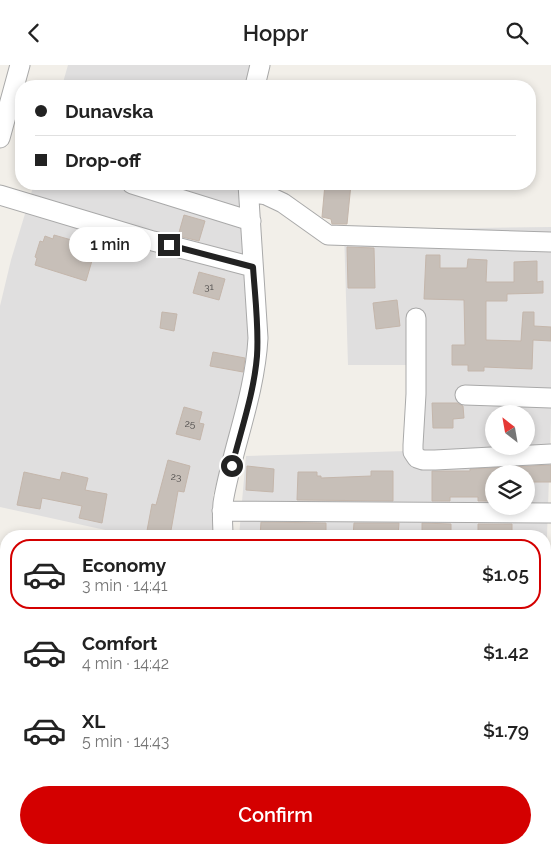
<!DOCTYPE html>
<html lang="en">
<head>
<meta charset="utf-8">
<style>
  body { margin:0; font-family:Raleway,sans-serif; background:#f2f2f2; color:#222; height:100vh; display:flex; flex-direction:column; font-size:19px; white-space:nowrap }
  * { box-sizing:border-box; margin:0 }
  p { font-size:16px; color:#767676 }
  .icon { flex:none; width:28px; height:28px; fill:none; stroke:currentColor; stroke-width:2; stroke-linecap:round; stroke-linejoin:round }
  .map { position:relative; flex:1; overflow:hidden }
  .side { position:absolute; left:0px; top:465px; width:551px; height:324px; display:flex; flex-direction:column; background:#fff; border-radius:20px 20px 0 0; box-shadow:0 2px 8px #0003 }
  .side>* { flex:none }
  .top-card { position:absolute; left:15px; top:15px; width:521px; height:110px; border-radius:20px; box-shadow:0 2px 8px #0003; display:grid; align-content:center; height:110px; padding:0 20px; background:#fff }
  .needle { width:32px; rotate:329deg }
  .buttons { position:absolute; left:485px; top:340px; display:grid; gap:10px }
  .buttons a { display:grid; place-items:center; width:50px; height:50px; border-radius:50%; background:#fff; box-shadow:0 2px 8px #0003; font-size:25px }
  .end { position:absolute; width:22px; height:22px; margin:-11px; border:6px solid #222; background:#fff; box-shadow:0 0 0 2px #fff }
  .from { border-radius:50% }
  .bubble { position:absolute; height:35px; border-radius:18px; background:#fff; box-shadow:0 2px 8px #0003; font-size:16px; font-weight:600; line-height:35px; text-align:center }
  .top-card b { display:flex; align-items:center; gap:18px; height:48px; font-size:19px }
  .top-card b+b { border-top:1px solid #e0e0e0 }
  .top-card i { width:12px; height:12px; background:#222 }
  ul { padding:9px 0 0; list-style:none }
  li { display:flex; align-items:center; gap:15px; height:70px; margin:0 10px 8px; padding:0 10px; border:2px solid transparent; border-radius:20px }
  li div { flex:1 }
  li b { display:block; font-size:19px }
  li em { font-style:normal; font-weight:600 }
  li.selected { border-color:#d40000 }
  li>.icon { width:45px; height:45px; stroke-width:1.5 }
  .action { display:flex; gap:10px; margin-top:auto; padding:10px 20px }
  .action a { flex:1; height:58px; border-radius:30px; background:#d40000; color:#fff; font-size:20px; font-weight:600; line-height:58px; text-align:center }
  header { display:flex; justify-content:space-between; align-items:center; height:65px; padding:0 20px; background:#fff; font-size:22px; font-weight:600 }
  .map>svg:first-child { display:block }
</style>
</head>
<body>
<header><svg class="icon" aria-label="back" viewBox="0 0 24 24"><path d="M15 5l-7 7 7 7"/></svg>Hoppr<svg class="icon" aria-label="search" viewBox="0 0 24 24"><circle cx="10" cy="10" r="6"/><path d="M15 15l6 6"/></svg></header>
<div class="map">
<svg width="551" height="788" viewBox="0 0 551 788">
  <rect width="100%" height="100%" fill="#f2efe9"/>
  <!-- residential -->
  <path fill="#e0dfdf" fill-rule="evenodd" d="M68,0H251L246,21H62Z
    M34,119H248L259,267L213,430L217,471H109L110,466L0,442V241L11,195Z
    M551,162V355L545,528V471H239L246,391L407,386L414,300H348L344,165ZM494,349H526V381H494ZM494,409H526V441H494Z
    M0,611L6,613V782H240L241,788H0Z
    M257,783H538V788H257Z"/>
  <!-- building -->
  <path fill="#c7bfb8" stroke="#c4b6ab" d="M325,119H351L347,159H332L331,154L322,152Z
    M184,150L205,156L199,176L178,171Z
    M54,170L96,182L86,216L35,200L37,193L35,192L40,176L43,177L45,171L53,174Z
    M347,182L374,183L375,223H348Z
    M426,190H440V203H467L468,194L487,195L486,217H514V197L537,196V217L543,216V228L507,229V236H486V275L521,276L523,247H534V261L551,262V276L533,275L532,304L484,302V306H468V300H452V280H465L464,235L424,234Z
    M199,207L225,214L219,235L193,228Z
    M397,235L400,261L376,264L373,238Z
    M162,247L177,249L174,266L160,263Z
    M213,287L245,293L243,307L210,301Z
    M432,338H457L463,341L464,353L453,354V363H433Z
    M184,342L202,347L199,358L204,359L200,375L176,369Z
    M168,395L190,401L184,427L178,426L170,471H146L152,439L156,440Z
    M551,400V417H529V409H494V436H478V432H450V436H432V406H470V404Z
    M247,401L274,404L273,427L246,425Z
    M371,406H393V436L297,435L298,407H317V411H321V413L371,411Z
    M24,407L60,415L62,407L88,413L85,425L107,429L102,458L79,453L82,441L42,433L40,444L17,440Z
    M261,457L326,458V471H260Z
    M354,458H399L398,471H353Z
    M422,458L451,459V471H422Z
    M478,459H512V471H478Z"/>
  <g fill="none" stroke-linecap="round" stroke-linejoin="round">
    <defs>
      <path id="minor" d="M255,21L260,0
        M0,73L20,0
        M132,119L251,156
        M249,127L266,130L283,138L328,170L551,177
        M0,130L153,176L253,202
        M416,253V329L413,380V387L417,393L423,395H435L551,389
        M465,330L551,333
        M222,446L551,448
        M223,471C223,458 221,445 224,432C234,379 255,328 258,273L248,119
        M545,570H551
        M0,751L6,752
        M95,782L100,788
        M248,782V788"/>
    </defs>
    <!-- minor casing -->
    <use href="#minor" stroke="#a9a9a9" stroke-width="21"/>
    <!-- minor -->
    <use href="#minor" stroke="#fff" stroke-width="19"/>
  </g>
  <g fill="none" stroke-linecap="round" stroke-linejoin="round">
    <!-- route -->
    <path stroke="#222" stroke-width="6" d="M169,180L253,202C255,232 259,262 257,291C254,328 241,365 232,401"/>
  </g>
  <g text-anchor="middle" stroke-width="4.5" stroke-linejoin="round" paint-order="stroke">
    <!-- number labels -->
    <g font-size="10" fill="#4b4948">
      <text x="209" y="225">31</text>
      <text x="190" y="362">25</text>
      <text x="176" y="415">23</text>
    </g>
  </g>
</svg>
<div class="buttons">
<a><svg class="needle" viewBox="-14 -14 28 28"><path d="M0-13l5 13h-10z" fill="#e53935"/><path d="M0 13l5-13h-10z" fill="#767676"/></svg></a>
<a><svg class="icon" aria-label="layers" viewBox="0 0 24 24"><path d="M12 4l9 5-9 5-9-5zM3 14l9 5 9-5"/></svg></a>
</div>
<i class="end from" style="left:232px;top:401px"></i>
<i class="end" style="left:169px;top:180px"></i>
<div class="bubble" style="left:69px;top:162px;width:82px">1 min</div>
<div class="top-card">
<b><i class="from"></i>Dunavska</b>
<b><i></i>Drop-off</b>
</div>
<section class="side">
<ul>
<li class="selected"><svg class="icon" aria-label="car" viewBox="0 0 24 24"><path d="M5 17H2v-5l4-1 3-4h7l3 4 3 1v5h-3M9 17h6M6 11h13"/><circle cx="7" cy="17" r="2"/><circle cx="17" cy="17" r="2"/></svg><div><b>Economy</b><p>3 min · 14:41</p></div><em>$1.05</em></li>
<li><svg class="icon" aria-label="car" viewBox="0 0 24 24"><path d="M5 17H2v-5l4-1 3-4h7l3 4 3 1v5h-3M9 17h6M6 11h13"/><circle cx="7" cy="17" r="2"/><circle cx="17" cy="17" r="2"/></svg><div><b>Comfort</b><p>4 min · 14:42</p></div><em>$1.42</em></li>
<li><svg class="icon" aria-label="car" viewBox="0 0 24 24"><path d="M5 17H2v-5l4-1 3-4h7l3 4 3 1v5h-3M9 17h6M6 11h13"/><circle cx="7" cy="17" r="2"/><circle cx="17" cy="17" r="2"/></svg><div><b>XL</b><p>5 min · 14:43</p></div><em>$1.79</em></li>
</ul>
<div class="action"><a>Confirm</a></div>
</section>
</div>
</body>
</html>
